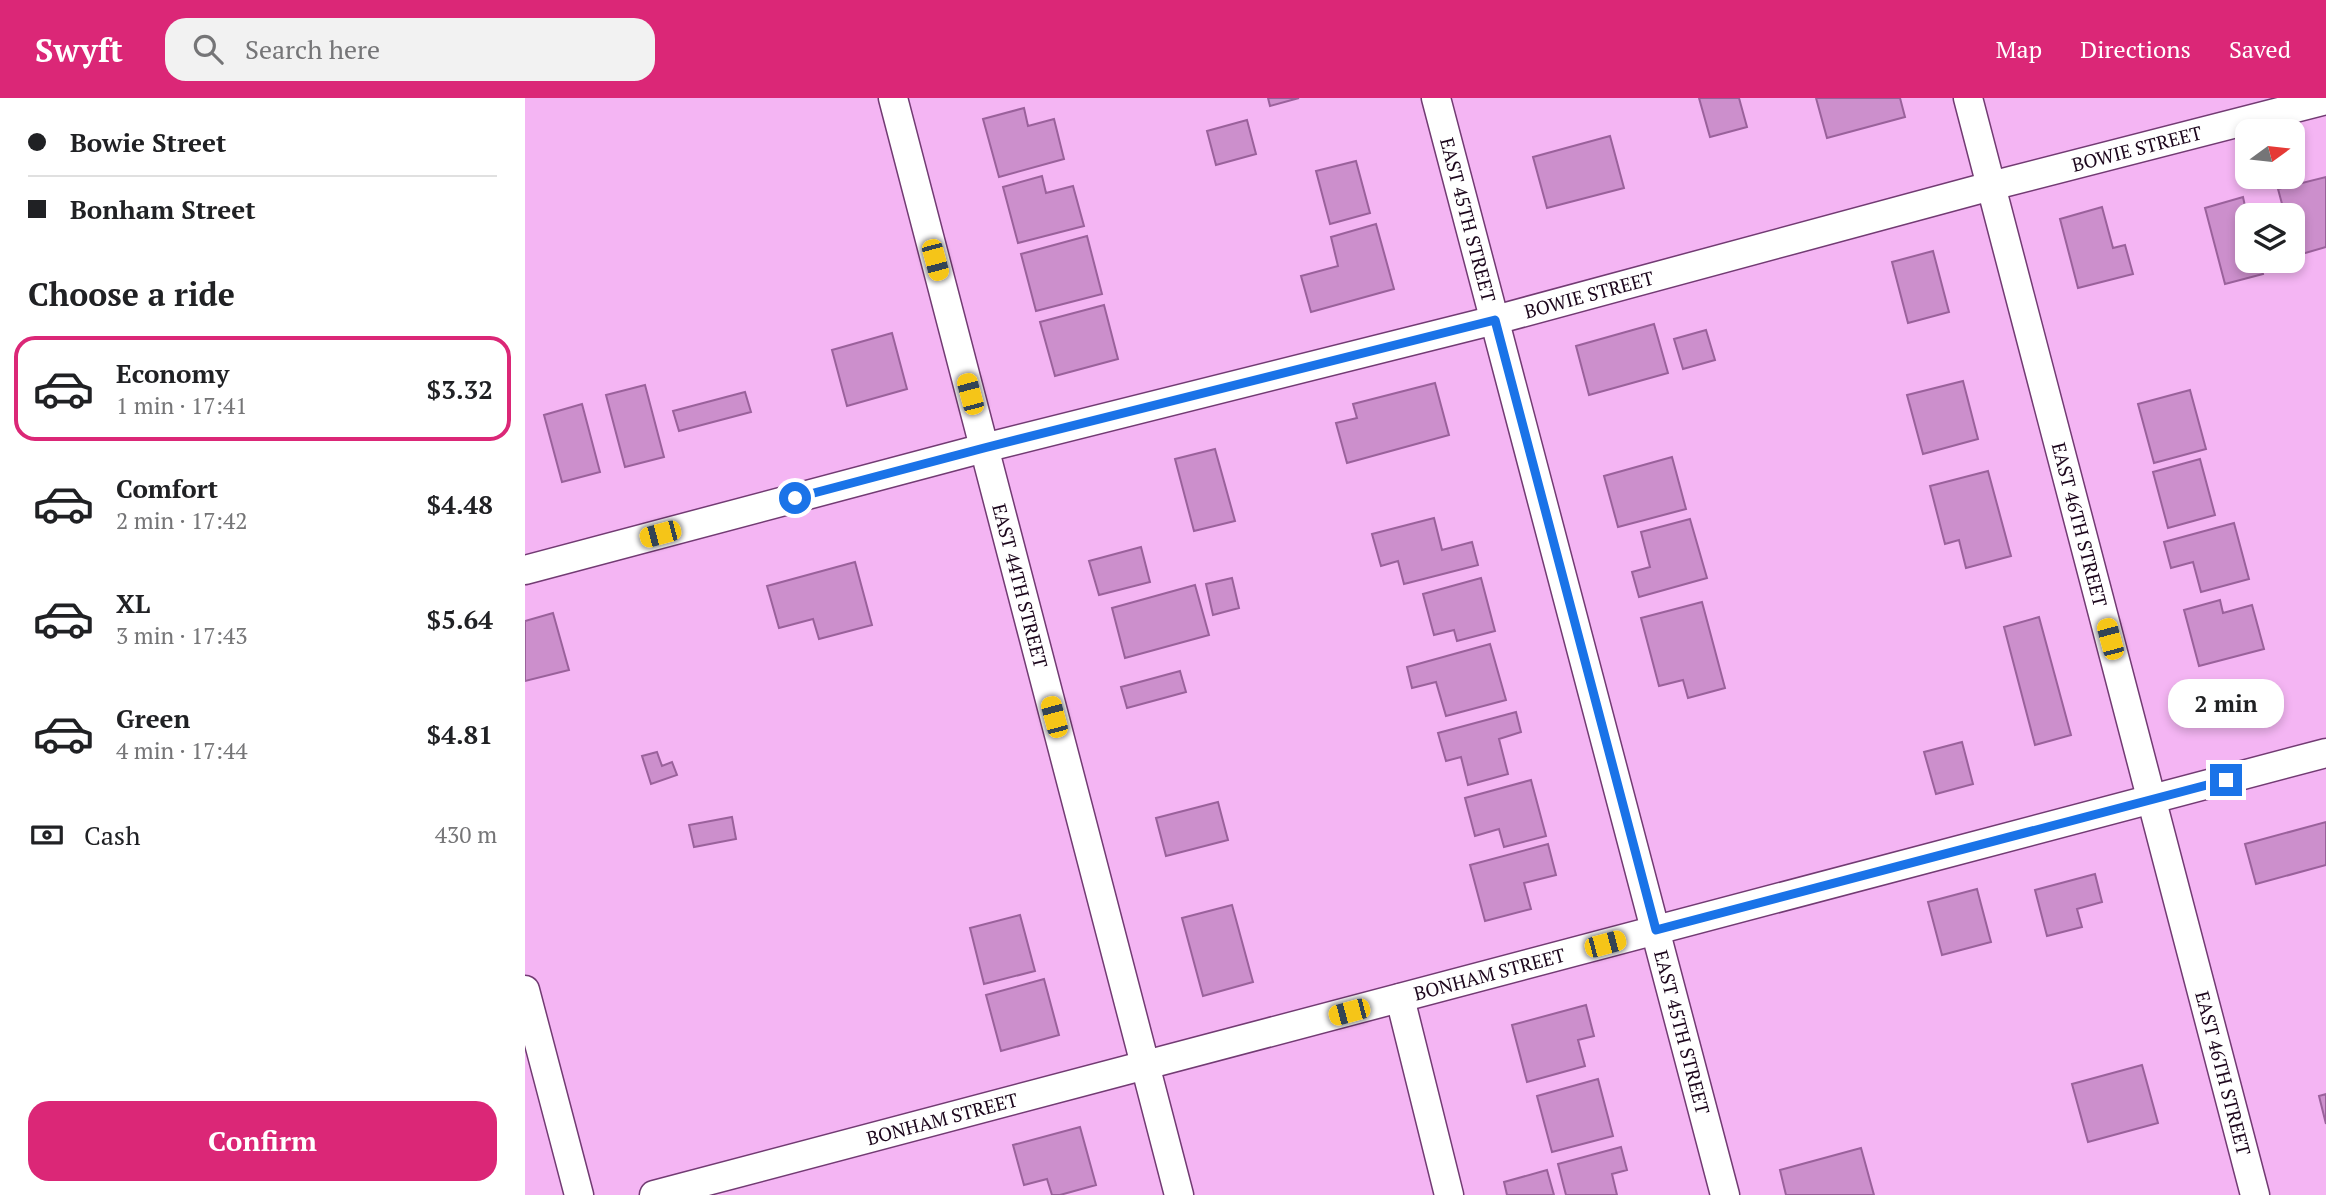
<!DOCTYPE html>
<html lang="en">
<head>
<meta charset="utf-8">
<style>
  body { margin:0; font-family:"PT Serif",serif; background:#f2f2f2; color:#202124; height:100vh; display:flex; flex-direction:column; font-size:26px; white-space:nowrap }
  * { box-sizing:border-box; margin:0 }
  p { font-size:23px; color:#757577 }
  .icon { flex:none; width:38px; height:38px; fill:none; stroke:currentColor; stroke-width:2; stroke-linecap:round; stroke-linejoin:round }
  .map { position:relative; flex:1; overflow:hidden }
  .sheet { display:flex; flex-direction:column; background:#fff; width:525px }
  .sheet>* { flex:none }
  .banner { display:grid; align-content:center; height:154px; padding:0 28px; background:#fff }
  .needle { width:46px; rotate:75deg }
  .fabs { position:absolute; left:1710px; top:21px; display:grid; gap:14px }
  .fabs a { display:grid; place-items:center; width:70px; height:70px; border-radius:14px; background:#fff; box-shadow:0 4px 10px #0003; font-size:35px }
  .end { position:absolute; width:32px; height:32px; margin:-16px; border:9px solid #1a73e8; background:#fff; box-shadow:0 0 0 4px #fff }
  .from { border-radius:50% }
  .bubble { position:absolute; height:49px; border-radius:21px; background:#fff; box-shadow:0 4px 10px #0003; font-size:23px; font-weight:700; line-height:49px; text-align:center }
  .car { position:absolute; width:21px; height:42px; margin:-21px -10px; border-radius:9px; box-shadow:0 0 5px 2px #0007; background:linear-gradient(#f5c518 24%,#345 0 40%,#f5c518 0 76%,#345 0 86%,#f5c518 0) }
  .banner b { display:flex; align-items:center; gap:24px; height:66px; font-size:26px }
  .banner b+b { border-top:2px solid #e0e0e0 }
  .banner i { width:18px; height:18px; background:#202124 }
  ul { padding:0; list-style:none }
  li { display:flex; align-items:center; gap:21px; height:105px; margin:0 14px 10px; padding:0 14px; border:4px solid transparent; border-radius:21px }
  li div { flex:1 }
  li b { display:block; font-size:26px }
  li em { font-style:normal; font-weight:700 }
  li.current { border-color:#db2777 }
  li>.icon { width:63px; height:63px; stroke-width:1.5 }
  h2 { padding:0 28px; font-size:32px; line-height:84px }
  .pay { display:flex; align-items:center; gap:18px; height:77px; padding:0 28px; font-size:26px }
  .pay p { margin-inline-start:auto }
  .action { display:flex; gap:14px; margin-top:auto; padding:14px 28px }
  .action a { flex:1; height:80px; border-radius:21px; background:#db2777; color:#fff; font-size:28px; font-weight:700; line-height:80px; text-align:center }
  header { display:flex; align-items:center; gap:42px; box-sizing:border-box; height:98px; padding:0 35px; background:#db2777; color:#fff }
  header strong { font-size:33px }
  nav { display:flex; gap:38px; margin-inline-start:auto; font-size:24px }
  .search { width:490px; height:63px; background:#f2f2f2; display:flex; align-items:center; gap:18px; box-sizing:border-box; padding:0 24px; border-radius:21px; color:#757577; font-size:26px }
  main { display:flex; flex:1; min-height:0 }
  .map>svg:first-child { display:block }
</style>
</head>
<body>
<header>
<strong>Swyft</strong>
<div class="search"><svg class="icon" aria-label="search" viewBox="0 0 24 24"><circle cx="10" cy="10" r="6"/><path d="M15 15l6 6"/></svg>Search here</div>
<nav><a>Map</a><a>Directions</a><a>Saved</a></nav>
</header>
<main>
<section class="sheet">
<div class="banner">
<b><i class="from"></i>Bowie Street</b>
<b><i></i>Bonham Street</b>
</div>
<h2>Choose a ride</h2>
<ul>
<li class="current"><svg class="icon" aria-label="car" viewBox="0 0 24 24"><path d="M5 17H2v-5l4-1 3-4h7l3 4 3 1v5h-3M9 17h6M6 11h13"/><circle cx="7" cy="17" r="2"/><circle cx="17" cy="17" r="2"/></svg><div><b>Economy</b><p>1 min · 17:41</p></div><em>$3.32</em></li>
<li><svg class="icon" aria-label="car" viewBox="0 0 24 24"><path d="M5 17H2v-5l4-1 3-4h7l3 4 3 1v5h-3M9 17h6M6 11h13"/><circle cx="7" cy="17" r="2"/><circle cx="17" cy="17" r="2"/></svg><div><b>Comfort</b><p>2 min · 17:42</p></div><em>$4.48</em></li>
<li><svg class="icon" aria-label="car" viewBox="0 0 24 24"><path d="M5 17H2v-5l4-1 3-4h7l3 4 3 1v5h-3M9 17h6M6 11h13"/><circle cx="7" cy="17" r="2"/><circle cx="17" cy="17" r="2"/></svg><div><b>XL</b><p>3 min · 17:43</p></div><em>$5.64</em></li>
<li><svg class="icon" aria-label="car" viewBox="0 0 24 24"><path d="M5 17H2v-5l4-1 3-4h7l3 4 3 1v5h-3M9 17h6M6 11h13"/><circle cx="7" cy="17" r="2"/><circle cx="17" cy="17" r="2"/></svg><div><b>Green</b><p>4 min · 17:44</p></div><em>$4.81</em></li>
</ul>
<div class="pay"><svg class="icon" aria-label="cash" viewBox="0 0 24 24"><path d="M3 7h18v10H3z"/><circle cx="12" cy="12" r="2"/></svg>Cash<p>430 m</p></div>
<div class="action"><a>Confirm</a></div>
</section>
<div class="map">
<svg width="1801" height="1097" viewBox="0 0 1801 1097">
  <rect width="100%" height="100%" fill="#f4b5f3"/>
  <!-- building -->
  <path fill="#cc8fcc" stroke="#9a619b" stroke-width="2" d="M743,0H774L745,8Z
    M1174,0H1214L1222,29L1185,39Z
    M1291,0H1375L1380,19L1302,40Z
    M499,10L503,28L529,21L539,61L474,79L458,21Z
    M722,22L731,56L691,67L682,33Z
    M1085,38L1099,90L1022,110L1008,59Z
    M831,63L845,115L805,126L791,73Z
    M517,78L521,95L548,88L559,128L493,145L478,89Z
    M1801,79V149L1770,158L1768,147V117H1760L1753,91Z
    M1718,99L1722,117V163H1735L1738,176L1700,186L1680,110Z
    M1577,109L1588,150L1600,147L1608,176L1553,190L1535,121Z
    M851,126L869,191L786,214L776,178L813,168L806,139Z
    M562,138L577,196L511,213L496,156Z
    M1408,153L1424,214L1383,225L1367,164Z
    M579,207L593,261L530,278L515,224Z
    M1129,226L1143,275L1064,297L1051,248Z
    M1181,232L1190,262L1158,271L1149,241Z
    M367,235L382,291L322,308L307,252Z
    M1438,283L1453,341L1398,356L1382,297Z
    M910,285L924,337L822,365L811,325L832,320L828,306Z
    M120,287L139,359L100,369L81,297Z
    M1665,292L1681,351L1629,365L1613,306Z
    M220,294L226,314L154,333L148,313Z
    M57,306L75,374L37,384L19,317Z
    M690,351L710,423L669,433L650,361Z
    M1147,359L1161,411L1093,429L1079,378Z
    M1675,361L1690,417L1643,430L1628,374Z
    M1463,373L1486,458L1441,470L1434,442L1420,446L1405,388Z
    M909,420L917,452L947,444L953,467L879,486L873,463L856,468L847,436Z
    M1165,421L1182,480L1114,499L1107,474L1125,469L1116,434Z
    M1709,425L1724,481L1676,494L1668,464L1646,470L1639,444Z
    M616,449L625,484L574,497L564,463Z
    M330,464L347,527L294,541L288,521L254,530L242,488Z
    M707,480L714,510L688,517L681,486Z
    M956,480L970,533L932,543L929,532L909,537L898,496Z
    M670,487L684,537L600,560L587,510Z
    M1695,502L1698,515L1727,507L1739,551L1674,568L1659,512Z
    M1177,504L1200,590L1163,600L1158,582L1134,588L1116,520Z
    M28,515L44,572L0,583V523Z
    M1514,519L1546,637L1510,647L1479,529Z
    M965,546L981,602L921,618L911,584L887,590L882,569Z
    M655,573L661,594L602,610L596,589Z
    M991,614L996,634L974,641L983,676L943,687L936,659L921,663L913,635Z
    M1437,644L1448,686L1411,696L1399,654Z
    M132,654L137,668L147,664L152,677L126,686L117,658Z
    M1006,682L1021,738L979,749L974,731L950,738L940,700Z
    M693,704L703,742L641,758L631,720Z
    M207,719L211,741L169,749L164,727Z
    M1801,724V767L1731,786L1720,746Z
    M1023,746L1031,777L999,785L1006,811L960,823L945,767Z
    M1570,776L1577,804L1552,811L1557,829L1522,838L1510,792Z
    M1452,791L1466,844L1417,857L1403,804Z
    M707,807L728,884L678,898L657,820Z
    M495,817L510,873L459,886L445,830Z
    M519,881L534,937L476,953L461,897Z
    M1061,907L1069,938L1053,942L1060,968L1002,984L987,927Z
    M1617,967L1633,1025L1563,1044L1547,986Z
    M1073,981L1088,1038L1027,1054L1012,998Z
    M1801,996V1026L1794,998Z
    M555,1029L571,1087L535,1097H527L522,1081L499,1087L488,1047Z
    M1096,1049L1102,1072L1087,1076L1092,1097H1041L1033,1066Z
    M1336,1050L1349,1097H1261L1255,1072Z
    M1022,1072L1029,1097H982L979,1084Z"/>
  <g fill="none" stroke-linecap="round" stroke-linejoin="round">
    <defs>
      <g id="minor">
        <path id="s1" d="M368,0L654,1097"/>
        <path id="s2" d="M911,0L1200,1097"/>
        <path id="s3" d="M1443,0L1730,1097"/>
        <path id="s4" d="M0,472L459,350L970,222L1466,88L1801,2"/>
        <path d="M0,892L54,1097"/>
        <path d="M875,900L924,1097"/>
        <path id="s5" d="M129,1097L1801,655"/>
      </g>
    </defs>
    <!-- minor casing -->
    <use href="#minor" stroke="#723b73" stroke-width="31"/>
    <!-- minor -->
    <use href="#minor" stroke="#fff" stroke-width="28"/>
  </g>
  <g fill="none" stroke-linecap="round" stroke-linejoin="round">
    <!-- route -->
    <path stroke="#1a73e8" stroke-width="9" d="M270,400L459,350L970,222L1131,832L1701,682"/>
  </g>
  <g text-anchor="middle" stroke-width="5" stroke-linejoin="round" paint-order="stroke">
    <!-- street labels -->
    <g font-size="19" fill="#1c061c" stroke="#f4b5f3">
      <text dy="7" stroke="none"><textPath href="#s4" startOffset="1666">BOWIE STREET</textPath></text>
      <text dy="7" stroke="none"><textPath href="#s2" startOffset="126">EAST 45TH STREET</textPath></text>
      <text dy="7" stroke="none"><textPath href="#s4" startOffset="1099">BOWIE STREET</textPath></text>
      <text dy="7" stroke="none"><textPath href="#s3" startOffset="441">EAST 46TH STREET</textPath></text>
      <text dy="7" stroke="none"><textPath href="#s1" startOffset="504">EAST 44TH STREET</textPath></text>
      <text dy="7" stroke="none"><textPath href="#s5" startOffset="864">BONHAM STREET</textPath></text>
      <text dy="7" stroke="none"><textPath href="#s2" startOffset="966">EAST 45TH STREET</textPath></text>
      <text dy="7" stroke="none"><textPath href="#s3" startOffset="1008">EAST 46TH STREET</textPath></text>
      <text dy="7" stroke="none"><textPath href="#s5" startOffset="298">BONHAM STREET</textPath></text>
    </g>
  </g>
</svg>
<div class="fabs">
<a><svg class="needle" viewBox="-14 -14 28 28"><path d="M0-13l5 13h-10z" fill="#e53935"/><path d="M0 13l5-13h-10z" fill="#757577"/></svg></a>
<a><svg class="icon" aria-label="layers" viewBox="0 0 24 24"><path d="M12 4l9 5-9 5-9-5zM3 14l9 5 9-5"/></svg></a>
</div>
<i class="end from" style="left:270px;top:400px"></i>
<i class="end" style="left:1701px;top:682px"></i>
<div class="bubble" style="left:1643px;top:581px;width:116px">2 min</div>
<i class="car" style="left:410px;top:162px;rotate:165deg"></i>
<i class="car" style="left:445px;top:296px;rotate:345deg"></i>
<i class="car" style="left:135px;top:436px;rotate:255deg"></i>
<i class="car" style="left:1585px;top:541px;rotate:345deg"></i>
<i class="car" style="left:529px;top:619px;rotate:345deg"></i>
<i class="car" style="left:1080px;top:846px;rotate:75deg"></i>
<i class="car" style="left:824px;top:914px;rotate:255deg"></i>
</div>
</main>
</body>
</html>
